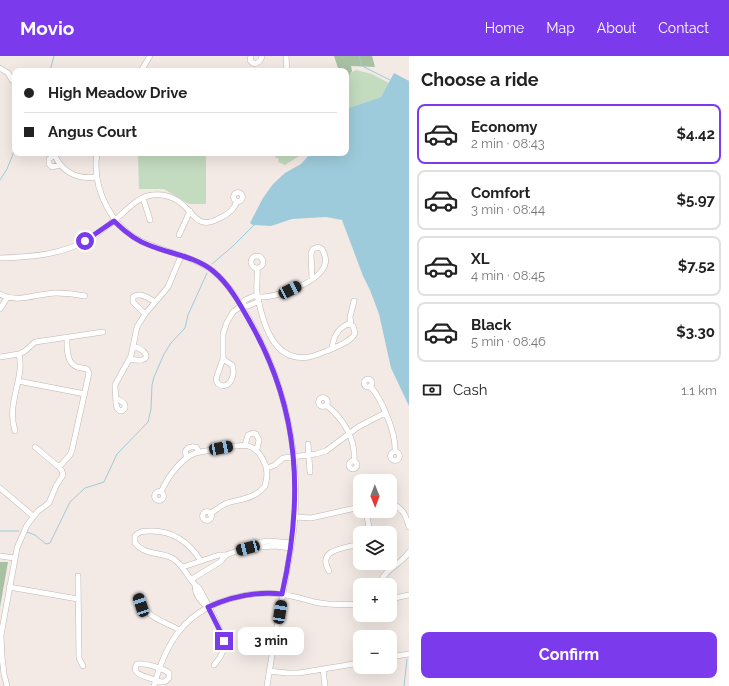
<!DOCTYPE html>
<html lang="en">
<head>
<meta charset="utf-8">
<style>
  body { margin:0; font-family:Raleway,sans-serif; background:#f2f2f2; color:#222; height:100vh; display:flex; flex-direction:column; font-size:15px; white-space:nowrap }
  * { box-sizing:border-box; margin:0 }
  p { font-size:13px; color:#767676 }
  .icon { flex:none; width:22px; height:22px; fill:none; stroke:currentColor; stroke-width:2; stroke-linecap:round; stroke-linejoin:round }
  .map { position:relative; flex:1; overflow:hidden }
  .side { display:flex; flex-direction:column; background:#fff; width:320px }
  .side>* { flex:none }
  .banner { position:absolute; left:12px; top:12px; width:337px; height:88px; border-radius:8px; box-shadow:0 4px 16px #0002; display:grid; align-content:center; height:88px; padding:0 12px; background:#fff }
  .needle { width:26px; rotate:179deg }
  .tools { position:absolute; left:353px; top:418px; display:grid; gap:8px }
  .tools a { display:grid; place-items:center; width:44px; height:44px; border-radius:8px; background:#fff; box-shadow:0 4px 16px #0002; font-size:20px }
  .end { position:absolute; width:18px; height:18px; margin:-9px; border:5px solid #7c3aed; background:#fff; box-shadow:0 0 0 2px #fff }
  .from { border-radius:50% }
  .bubble { position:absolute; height:28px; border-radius:8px; background:#fff; box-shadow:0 4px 16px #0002; font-size:13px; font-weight:700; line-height:28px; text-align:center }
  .car { position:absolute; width:12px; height:24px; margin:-12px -6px; border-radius:5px; box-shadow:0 0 3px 1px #0007; background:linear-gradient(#222 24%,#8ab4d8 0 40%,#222 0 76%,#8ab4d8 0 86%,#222 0) }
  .banner b { display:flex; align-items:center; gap:14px; height:38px; font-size:15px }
  .banner b+b { border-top:1px solid #e0e0e0 }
  .banner i { width:10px; height:10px; background:#222 }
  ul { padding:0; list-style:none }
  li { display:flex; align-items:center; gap:12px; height:60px; margin:0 8px 6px; padding:0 4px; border:2px solid #e0e0e0; border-radius:8px }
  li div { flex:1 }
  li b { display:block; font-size:15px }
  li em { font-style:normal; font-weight:700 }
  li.current { border-color:#7c3aed }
  li>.icon { width:36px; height:36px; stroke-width:1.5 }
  h2 { padding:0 12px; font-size:18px; line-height:48px }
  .pay { display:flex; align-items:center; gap:10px; height:44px; padding:0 12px; font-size:15px }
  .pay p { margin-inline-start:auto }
  .primary-button { display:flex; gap:8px; margin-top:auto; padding:8px 12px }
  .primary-button a { flex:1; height:46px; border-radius:8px; background:#7c3aed; color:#fff; font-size:16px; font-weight:700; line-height:46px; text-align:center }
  header { display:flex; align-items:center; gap:24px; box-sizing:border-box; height:56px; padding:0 20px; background:#7c3aed; color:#fff }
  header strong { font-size:19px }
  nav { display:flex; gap:22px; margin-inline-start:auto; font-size:14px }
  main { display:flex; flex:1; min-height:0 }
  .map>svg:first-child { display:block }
</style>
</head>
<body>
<header>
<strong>Movio</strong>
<nav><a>Home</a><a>Map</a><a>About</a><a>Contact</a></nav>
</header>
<main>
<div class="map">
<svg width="409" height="630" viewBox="0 0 409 630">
  <rect width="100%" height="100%" fill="#f3e9e5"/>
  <!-- green -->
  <path fill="#c3dbbf" d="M356,14L372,18L389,27L381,41L346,53C346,41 342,19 356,14Z
    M138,97H206V148H189L164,133H139Z
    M276,97H300L299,100L285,109L278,106L279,103L275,101Z"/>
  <!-- forest -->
  <path fill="#a7c1a2" d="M334,0H372L375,11L351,10L352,15L346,25V15H332L338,12Z
    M0,506H8L0,551Z"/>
  <!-- water -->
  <path fill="#9ecbdb" d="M394,17L409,25V350L391,312L379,258L370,234L363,220L342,164L326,161L292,163L271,170L253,169L250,167L263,142L273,128L285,117L301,108L311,97H346V53L381,41Z"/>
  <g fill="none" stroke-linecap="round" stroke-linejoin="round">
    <!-- stream -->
    <path stroke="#9ecbdb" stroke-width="1" d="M359,0L362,10L390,24
      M50,15L54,0
      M0,124L7,113L15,93
      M212,208L233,190L254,169
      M0,475H19
      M27,476L35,479L46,488L50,487L70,446L85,432L104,426L117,398L148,366L151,353L152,329L154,321L164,298L171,287L185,272L188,259L207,217
      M404,630L407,603"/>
    <defs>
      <path id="minor" d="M251,0L250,4C254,11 261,6 262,0
        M286,0L287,15
        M0,12L8,17L12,24
        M141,15L150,0
        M54,97C60,115 77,124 96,121
        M97,97C94,116 98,134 107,151C125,185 149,189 183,200C194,204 204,208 213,215C238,235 263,287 274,316C291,362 298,412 295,461C293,487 287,512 283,538C277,568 272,599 267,630
        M55,99L49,103V108L52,111L60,109
        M233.5 141a4.5 4.5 0 1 1 9 0a4.5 4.5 0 1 1-9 0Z
        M143,142L150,164
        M179,179L190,155
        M251 206a6 6 0 1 1 12 0a6 6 0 1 1-12 0Z
        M0,202C31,201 63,199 91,182C99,177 107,170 115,164C126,155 137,141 152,139C168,137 180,144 189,155C193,159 197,165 203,166C209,168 215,164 220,162C228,158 234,154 237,145
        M257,212C258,220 256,229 257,237C262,264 272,307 309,301C315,300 321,297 327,295C335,291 352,286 355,277L353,270L348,268C337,273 333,281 332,293
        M0,238C17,248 38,237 56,237C66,237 75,238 85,240
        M241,250H248L257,246L259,242
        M0,253L7,242
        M145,258L133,246V241C140,236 149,242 155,246
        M351,269L350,261L354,245
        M0,301L19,298L25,295L35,286L103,276
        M130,303C150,308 152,296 133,290
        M223,303L232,309C236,318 230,335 218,328L216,324L217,320L223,303V278L227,266L233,256L241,250L245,244L254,240C270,245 313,228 322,214C327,208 326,200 322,193L318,191L313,193L311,197L312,223
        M364 327a4 4 0 1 1 8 0a4 4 0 1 1-8 0Z
        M18,325L85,338
        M370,330C382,343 396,377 395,395
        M318.5 346a4.5 4.5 0 1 1 9 0a4.5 4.5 0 1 1-9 0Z
        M116,342C120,345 126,346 125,352L122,355H120L117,352L116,348L115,329L131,300L137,271L145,258L168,231L181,200
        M326,349C343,362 356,383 354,405
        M15,375C6,346 25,323 19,298
        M308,388L310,416
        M245,389L248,379L253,377L256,378L259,384L257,393
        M390.5 400a4.5 4.5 0 1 1 9 0a4.5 4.5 0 1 1-9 0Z
        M187,401L185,396C187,391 191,390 196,391L199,396
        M349 409a4 4 0 1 1 8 0a4 4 0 1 1-8 0Z
        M59,411L70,399L72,394L89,317L87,313C84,312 81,312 77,311C66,307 67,291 67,281
        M267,412L275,409L283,402L316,398L326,395L358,371L385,357
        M0,432L33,460
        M154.5 440a4.5 4.5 0 1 1 9 0a4.5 4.5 0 1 1-9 0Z
        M161,436C168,421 178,406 193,398C201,395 209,395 217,393C237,390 254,382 264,406C268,413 267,423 265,430C255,443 240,443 227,447C220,450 216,454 210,458
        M390,447C402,451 406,459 409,471
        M366,455L369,471V477
        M202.5 460a4.5 4.5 0 1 1 9 0a4.5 4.5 0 1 1-9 0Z
        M295,461L311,462L360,451
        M248,492L275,490L291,492
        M0,500L14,502
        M201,505C189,486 172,474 149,475C144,475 139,475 135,480V487C144,499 160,496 172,502C185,509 189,526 199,532C205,543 225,579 224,590C223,598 219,603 214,609
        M183,511L219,499H226L261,486L269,485L292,487
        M329,515C316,493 345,492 360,488
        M78,520L79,602L83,610
        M192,523L220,506L226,499
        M380,529C383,513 401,509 409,496
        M195,530C195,539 201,546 208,551
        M9,531L78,543
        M139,540C146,563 160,563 179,574
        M390,543L409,539
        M390,601L409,598
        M137,608C145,607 163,612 169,617V622C167,624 167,625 164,626C160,626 155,624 152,623C145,620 130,618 137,608Z
        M323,613L325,630
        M269,615L287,617H299L360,607
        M7,630L4,618L2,601L1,579L17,492L27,469L38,455L49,447L56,430L63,419L62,415L59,411L35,391
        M154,630C166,585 186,554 233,542C248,538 263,536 279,538C291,539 303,543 314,546C330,549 345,549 360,548"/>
    </defs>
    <!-- minor casing -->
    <use href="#minor" stroke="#c0b6b2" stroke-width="6"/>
    <!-- minor -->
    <use href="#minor" stroke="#fff" stroke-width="5"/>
  </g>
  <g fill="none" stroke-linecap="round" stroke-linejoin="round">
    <!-- route -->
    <path stroke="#7c3aed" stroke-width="5" d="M85,185L114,165C125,176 136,185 151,190C172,198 196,201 213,215C229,228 240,248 250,266C300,353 304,441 282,538C257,535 231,541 208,551L220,575L224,585"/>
  </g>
</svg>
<div class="tools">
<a><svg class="needle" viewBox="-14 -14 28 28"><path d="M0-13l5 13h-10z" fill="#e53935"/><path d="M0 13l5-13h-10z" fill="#767676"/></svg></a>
<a><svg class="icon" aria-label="layers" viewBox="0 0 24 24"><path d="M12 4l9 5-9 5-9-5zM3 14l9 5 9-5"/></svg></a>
<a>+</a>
<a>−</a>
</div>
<i class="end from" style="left:85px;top:185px"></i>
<i class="end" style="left:224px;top:585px"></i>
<div class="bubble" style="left:238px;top:571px;width:66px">3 min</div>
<i class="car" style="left:290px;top:234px;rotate:63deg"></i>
<i class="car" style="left:221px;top:392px;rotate:79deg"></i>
<i class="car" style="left:248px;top:492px;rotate:255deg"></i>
<i class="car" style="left:141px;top:549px;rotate:342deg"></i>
<i class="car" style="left:280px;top:556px;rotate:9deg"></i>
<div class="banner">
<b><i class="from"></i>High Meadow Drive</b>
<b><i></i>Angus Court</b>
</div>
</div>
<section class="side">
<h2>Choose a ride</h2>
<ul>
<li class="current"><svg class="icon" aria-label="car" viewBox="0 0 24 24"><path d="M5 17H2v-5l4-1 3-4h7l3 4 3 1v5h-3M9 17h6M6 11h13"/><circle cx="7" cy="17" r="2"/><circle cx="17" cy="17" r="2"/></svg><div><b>Economy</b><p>2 min · 08:43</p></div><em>$4.42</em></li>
<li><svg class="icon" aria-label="car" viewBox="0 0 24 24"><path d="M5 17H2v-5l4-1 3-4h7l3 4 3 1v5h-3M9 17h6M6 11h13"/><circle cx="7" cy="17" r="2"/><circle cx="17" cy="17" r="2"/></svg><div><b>Comfort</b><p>3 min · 08:44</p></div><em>$5.97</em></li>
<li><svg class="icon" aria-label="car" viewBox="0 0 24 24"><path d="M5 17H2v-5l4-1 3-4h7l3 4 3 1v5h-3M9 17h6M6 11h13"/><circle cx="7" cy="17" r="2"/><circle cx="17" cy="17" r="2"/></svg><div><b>XL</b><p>4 min · 08:45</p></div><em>$7.52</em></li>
<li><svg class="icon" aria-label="car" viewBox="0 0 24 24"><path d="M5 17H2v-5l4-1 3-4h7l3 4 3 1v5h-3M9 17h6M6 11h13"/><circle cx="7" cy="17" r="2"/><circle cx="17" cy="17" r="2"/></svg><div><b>Black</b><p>5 min · 08:46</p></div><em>$3.30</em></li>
</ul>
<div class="pay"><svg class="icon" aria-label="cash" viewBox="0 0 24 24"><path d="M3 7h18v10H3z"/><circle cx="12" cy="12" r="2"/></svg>Cash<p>1.1 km</p></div>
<div class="primary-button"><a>Confirm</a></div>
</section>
</main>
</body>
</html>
